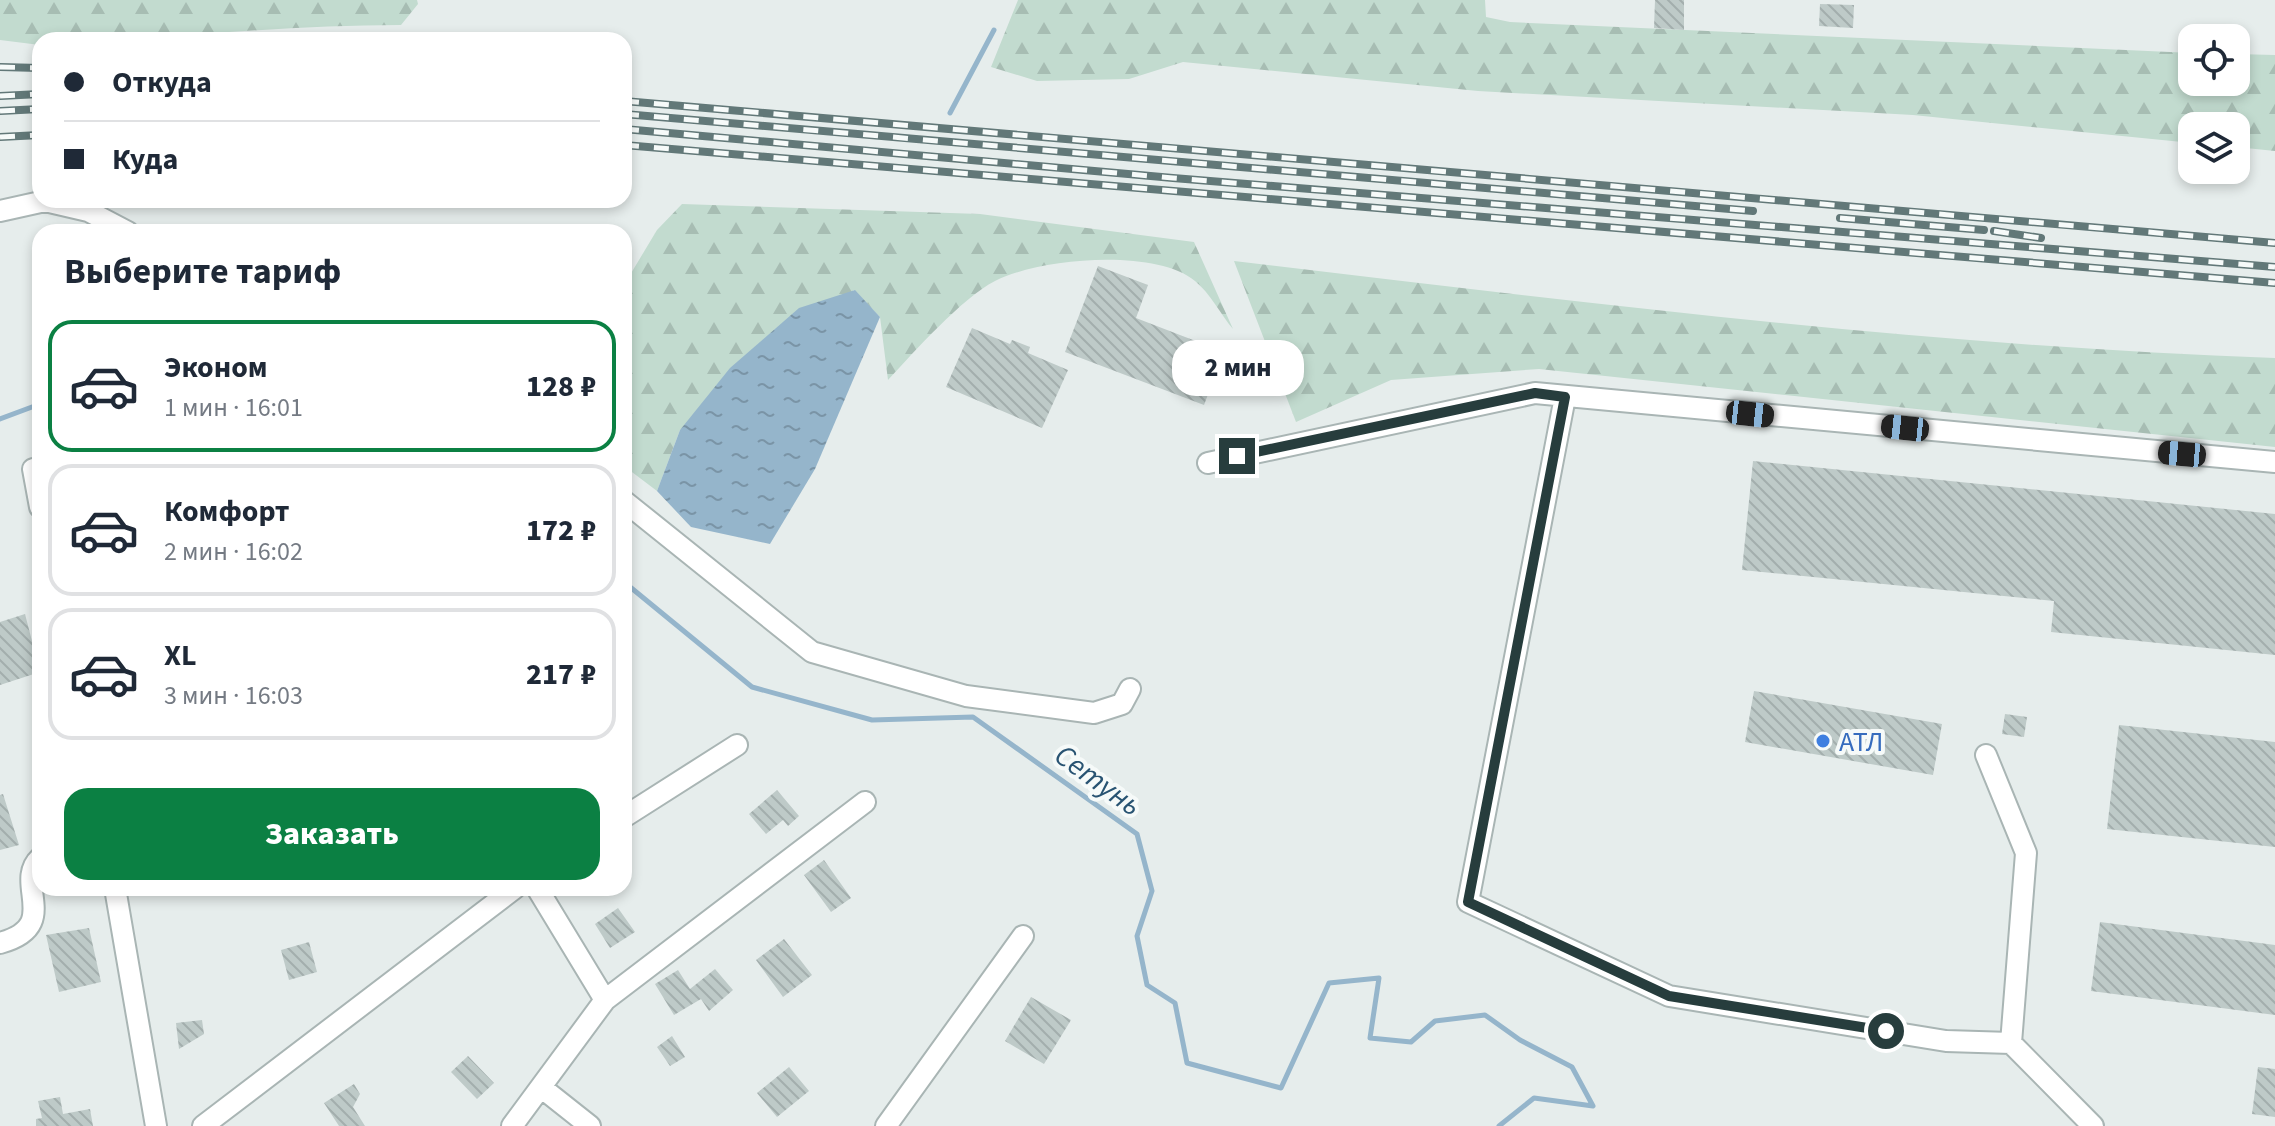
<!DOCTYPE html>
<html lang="ru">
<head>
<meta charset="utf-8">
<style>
  body { margin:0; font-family:"Source Sans 3",sans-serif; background:#f2f2f3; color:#1f2937; height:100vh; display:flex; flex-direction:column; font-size:30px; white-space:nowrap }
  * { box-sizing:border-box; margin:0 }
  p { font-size:26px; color:#747a83 }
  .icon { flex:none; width:44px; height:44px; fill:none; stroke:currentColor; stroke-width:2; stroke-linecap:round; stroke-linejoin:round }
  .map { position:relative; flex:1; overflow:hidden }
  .side { position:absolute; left:32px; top:224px; width:600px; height:672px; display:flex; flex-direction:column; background:#fff; border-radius:24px; box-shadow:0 4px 12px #0003 }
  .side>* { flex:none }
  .banner { position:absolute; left:32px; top:32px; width:600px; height:176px; border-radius:24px; box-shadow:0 4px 12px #0003; display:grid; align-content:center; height:176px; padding:0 32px; background:#fff }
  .buttons { position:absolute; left:2178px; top:24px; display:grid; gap:16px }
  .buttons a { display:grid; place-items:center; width:72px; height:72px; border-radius:16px; background:#fff; box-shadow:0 4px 12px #0003; font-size:40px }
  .end { position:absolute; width:36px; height:36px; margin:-18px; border:10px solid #273d3d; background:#fff; box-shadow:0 0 0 4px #fff }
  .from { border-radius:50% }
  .bubble { position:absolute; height:56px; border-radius:24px; background:#fff; box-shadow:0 4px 12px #0003; font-size:26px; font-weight:800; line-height:56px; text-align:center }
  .car { position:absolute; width:24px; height:48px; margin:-24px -12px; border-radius:10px; box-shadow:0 0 6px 2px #0007; background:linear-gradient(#222 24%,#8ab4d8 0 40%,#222 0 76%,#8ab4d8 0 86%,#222 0) }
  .banner b { display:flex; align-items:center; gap:28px; height:76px; font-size:30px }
  .banner b+b { border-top:2px solid #e0e1e3 }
  .banner i { width:20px; height:20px; background:#1f2937 }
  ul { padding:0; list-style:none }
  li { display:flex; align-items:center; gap:24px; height:132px; margin:0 16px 12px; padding:0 16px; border:4px solid #e0e1e3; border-radius:24px }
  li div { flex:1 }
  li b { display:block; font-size:30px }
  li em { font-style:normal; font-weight:800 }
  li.on { border-color:#0b8043 }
  li>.icon { width:72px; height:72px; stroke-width:1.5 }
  h2 { padding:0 32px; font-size:36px; line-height:96px }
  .cta { display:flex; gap:16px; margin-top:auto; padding:16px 32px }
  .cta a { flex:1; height:92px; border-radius:24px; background:#0b8043; color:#fff; font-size:32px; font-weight:800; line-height:92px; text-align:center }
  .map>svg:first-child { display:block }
</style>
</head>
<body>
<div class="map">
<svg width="2275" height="1126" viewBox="0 0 2275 1126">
  <defs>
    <pattern id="forest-firs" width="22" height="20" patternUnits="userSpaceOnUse" patternTransform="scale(2)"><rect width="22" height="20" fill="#c2dbcf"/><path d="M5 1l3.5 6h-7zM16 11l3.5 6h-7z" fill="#a7bdb3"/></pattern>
    <pattern id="water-ripples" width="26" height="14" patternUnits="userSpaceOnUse" patternTransform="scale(2)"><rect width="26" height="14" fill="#95b5cb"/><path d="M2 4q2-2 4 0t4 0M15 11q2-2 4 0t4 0" fill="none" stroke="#7a94a6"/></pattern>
    <pattern id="building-back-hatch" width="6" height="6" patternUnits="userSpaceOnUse" patternTransform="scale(2)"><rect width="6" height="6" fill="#becac8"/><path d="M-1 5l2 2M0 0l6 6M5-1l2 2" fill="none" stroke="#a3aead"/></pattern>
  </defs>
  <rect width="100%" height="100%" fill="#e6edec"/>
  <!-- forest -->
  <path fill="url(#forest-firs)" d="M0,0H417L418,4L401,25C281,25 161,40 40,40V45L0,40Z
    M1018,0H1485L1486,17L1510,22L2192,53V82H2236V54L2275,55V151L2236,147V126H2192V143L1913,115L1478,91L1183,62L1129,79L1037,81L991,67Z
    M682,204L980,214L1194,242L1233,329C1221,315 1210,293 1195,281C1155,248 1040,258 995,281C962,298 914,352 888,380L880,317L854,290L680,430L657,491L624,466V285L657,230Z
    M1234,261C1580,302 1927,346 2275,358V447L1539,369L1391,380L1296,422Z"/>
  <!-- water -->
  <path fill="url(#water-ripples)" d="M855,290L880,317L815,469L770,544L691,527L657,491L680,430L730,368L799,308Z"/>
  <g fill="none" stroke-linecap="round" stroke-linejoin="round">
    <!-- stream -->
    <path stroke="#95b5cb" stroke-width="5" d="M950,113L994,30
      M0,419L40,404
      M624,582L752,687L872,720L973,717L1137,834L1152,891L1137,936L1147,985L1175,1003L1187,1063L1281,1088L1329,983L1379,978L1370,1038L1411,1042L1435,1021L1485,1015L1520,1040L1572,1067L1593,1106L1534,1098L1499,1126"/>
  </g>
  <!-- building -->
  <path fill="url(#building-back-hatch)" d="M1655,0H1684V30L1654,28Z
    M1820,4L1854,5L1853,28L1819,26Z
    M1098,266L1148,285L1136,318L1224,352L1204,405L1065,352Z
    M972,328L1010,344L1012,340L1030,347L1028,353L1068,370L1042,428L946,387Z
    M1753,461L2275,514V655L2051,632L2054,601L1742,570Z
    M25,614L40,672L0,685V622Z
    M1754,691L1942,724L1933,775L1745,742Z
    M2005,714L2027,717L2024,737L2002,734Z
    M2119,725L2275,742V847L2107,829Z
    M777,790L799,816L788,826L783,820L766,834L749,814Z
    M3,794L19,845L0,850V795Z
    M824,860L851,898L831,912L804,875Z
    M618,908L635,932L610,948L595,924Z
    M2100,922L2275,945V1015L2091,991Z
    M89,928L101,982L59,992L46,935Z
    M784,939L812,975L783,997L756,960Z
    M309,942L317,972L289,980L281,950Z
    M715,969L733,990L709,1011L701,999L674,1015L655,984L678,970L690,989Z
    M1031,997L1071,1020L1044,1064L1005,1041Z
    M202,1020L204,1034L179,1049L176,1023Z
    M672,1036L685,1057L670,1066L657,1047Z
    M468,1056L494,1083L477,1099L451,1072Z
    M789,1067L809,1091L777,1117L757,1093Z
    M2258,1067L2275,1069V1117L2252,1114Z
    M354,1084L360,1094L353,1107L365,1126H339L324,1103Z
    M60,1097L63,1114L90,1109L93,1126H36V1119L42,1118L38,1101Z"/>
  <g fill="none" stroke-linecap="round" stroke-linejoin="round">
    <defs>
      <path id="street" d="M0,211L45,201L88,211L128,232
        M1565,397L1468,902L1669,996L1946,1041L2011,1043
        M1208,463L1535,393L2275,462
        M33,469L40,507
        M624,501L812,652L966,696L1094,713L1122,704L1130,689
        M1986,755L2026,853L2011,1043
        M624,817L737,745
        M115,888L156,1126
        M537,888L605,1000
        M0,943C63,926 13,883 40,858
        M2011,1043L2093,1126
        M542,1088L590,1126
        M203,1126L515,888
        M512,1126L605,1000L865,802
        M886,1126L1023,936"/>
    </defs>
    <!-- street casing -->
    <use href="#street" stroke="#a9b5b4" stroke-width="24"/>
    <!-- street -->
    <use href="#street" stroke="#fff" stroke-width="20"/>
    <defs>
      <path id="rail" d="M0,67L40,68
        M0,96L40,94
        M624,101L2275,243
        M0,111L40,109
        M624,114L1753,211
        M624,129L1173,178L2275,267
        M0,137L40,135
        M624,145L2275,283
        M1840,218L1984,230
        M1994,231L2041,238"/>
    </defs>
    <!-- rail casing -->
    <use href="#rail" stroke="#627878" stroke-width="8"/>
    <!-- rail -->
    <use href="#rail" stroke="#f6faf9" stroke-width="5" stroke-dasharray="15" stroke-linecap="butt"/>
  </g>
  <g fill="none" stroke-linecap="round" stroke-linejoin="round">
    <!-- route -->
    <path stroke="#273d3d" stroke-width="10" d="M1237,456L1535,393L1565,397L1468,902L1669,996L1886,1031"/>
  </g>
  <!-- markers -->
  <circle fill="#3f7fe0" stroke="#f6faf9" stroke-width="3" cx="1823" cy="741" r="8"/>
  <g text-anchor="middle" stroke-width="8" stroke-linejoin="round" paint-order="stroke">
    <!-- shop labels -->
    <g font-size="28" fill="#366cbe" stroke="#f6faf9" text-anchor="start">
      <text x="1839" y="751">АТЛ</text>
    </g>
    <!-- water labels -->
    <g font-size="30" font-style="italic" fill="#285372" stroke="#f6faf9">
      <text transform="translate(1098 780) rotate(36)" y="10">Сетунь</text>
    </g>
  </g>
</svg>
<div class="buttons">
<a><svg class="icon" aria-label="locate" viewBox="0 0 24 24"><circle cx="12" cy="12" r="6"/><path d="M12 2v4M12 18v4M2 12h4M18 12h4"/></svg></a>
<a><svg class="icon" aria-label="layers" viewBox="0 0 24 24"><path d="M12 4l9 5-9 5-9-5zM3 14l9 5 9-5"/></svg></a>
</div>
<i class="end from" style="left:1886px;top:1031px"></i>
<i class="end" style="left:1237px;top:456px"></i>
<div class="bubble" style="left:1172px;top:340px;width:132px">2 мин</div>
<i class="car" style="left:1750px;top:414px;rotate:96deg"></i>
<i class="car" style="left:1905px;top:428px;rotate:276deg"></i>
<i class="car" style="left:2182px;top:454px;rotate:275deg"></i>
<div class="banner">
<b><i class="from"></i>Откуда</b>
<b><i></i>Куда</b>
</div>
<section class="side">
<h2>Выберите тариф</h2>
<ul>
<li class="on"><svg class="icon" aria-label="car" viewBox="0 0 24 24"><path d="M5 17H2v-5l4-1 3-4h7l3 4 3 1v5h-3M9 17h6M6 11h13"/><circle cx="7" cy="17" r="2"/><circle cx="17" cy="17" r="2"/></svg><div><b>Эконом</b><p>1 мин · 16:01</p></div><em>128 ₽</em></li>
<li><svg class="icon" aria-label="car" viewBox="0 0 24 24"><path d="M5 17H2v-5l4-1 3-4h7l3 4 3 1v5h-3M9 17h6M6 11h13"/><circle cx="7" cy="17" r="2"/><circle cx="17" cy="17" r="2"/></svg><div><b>Комфорт</b><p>2 мин · 16:02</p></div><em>172 ₽</em></li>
<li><svg class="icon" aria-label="car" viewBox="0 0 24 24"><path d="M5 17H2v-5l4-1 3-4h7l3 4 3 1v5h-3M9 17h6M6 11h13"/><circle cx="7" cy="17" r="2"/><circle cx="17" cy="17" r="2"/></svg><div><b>XL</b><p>3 мин · 16:03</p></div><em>217 ₽</em></li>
</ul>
<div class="cta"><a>Заказать</a></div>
</section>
</div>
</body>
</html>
